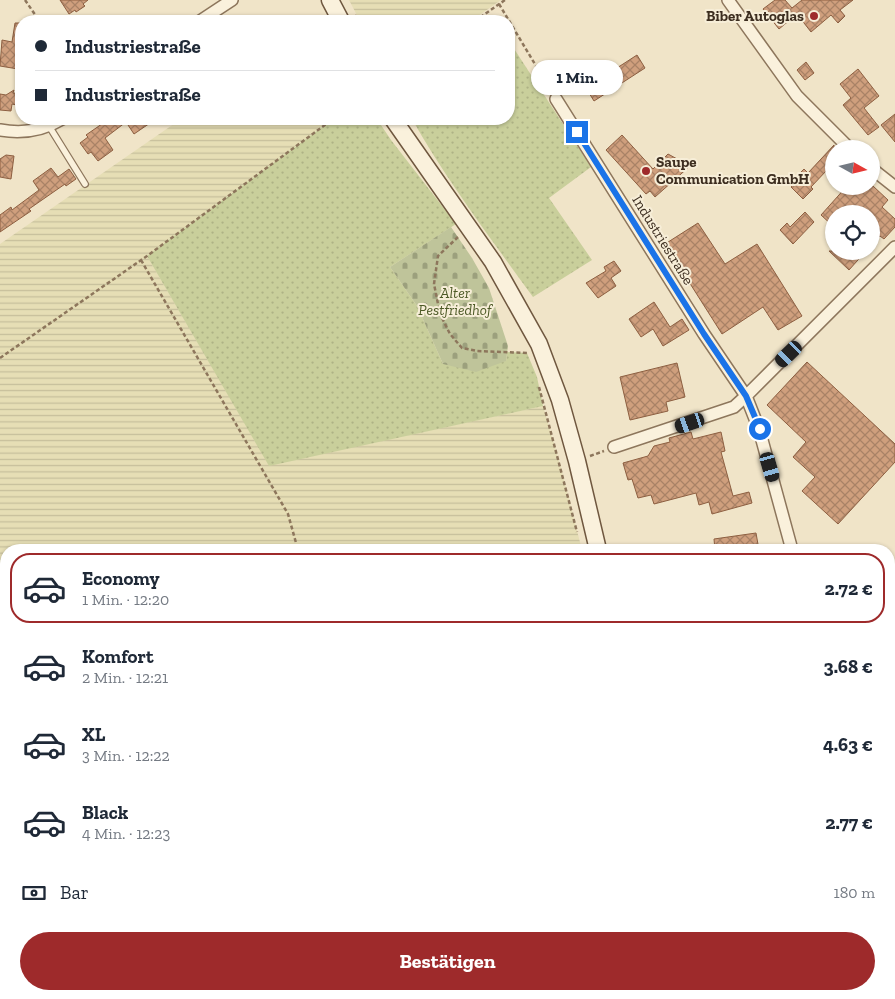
<!DOCTYPE html>
<html lang="de">
<head>
<meta charset="utf-8">
<style>
  body { margin:0; font-family:"Zilla Slab",serif; background:#f2f2f3; color:#1f2937; height:100vh; display:flex; flex-direction:column; font-size:19px; white-space:nowrap }
  * { box-sizing:border-box; margin:0 }
  p { font-size:16px; color:#747a83 }
  .icon { flex:none; width:28px; height:28px; fill:none; stroke:currentColor; stroke-width:2; stroke-linecap:round; stroke-linejoin:round }
  .map { position:relative; flex:1; overflow:hidden }
  .sheet { position:absolute; left:0px; top:544px; width:895px; height:456px; display:flex; flex-direction:column; background:#fff; border-radius:20px 20px 0 0; box-shadow:0 1px 4px #0004 }
  .sheet>* { flex:none }
  .banner { position:absolute; left:15px; top:15px; width:500px; height:110px; border-radius:20px; box-shadow:0 1px 4px #0004; display:grid; align-content:center; height:110px; padding:0 20px; background:#fff }
  .needle { width:32px; rotate:98deg }
  .tools { position:absolute; left:825px; top:140px; display:grid; gap:10px }
  .tools a { display:grid; place-items:center; width:55px; height:55px; border-radius:50%; background:#fff; box-shadow:0 1px 4px #0004; font-size:25px }
  .end { position:absolute; width:22px; height:22px; margin:-11px; border:6px solid #1a73e8; background:#fff; box-shadow:0 0 0 2px #fff }
  .from { border-radius:50% }
  .bubble { position:absolute; height:35px; border-radius:18px; background:#fff; box-shadow:0 1px 4px #0004; font-size:16px; font-weight:700; line-height:35px; text-align:center }
  .car { position:absolute; width:15px; height:30px; margin:-15px -8px; border-radius:6px; box-shadow:0 0 4px 1px #0007; background:linear-gradient(#222 24%,#8ab4d8 0 40%,#222 0 76%,#8ab4d8 0 86%,#222 0) }
  .banner b { display:flex; align-items:center; gap:18px; height:48px; font-size:19px }
  .banner b+b { border-top:1px solid #e0e1e3 }
  .banner i { width:12px; height:12px; background:#1f2937 }
  ul { padding:9px 0 0; list-style:none }
  li { display:flex; align-items:center; gap:15px; height:70px; margin:0 10px 8px; padding:0 10px; border:2px solid transparent; border-radius:20px }
  li div { flex:1 }
  li b { display:block; font-size:19px }
  li em { font-style:normal; font-weight:700 }
  li.on { border-color:#9e2a2b }
  li>.icon { width:45px; height:45px; stroke-width:1.5 }
  .pay { display:flex; align-items:center; gap:12px; height:55px; padding:0 20px; font-size:19px }
  .pay p { margin-inline-start:auto }
  .cta { display:flex; gap:10px; margin-top:auto; padding:10px 20px }
  .cta a { flex:1; height:58px; border-radius:30px; background:#9e2a2b; color:#fff; font-size:20px; font-weight:700; line-height:58px; text-align:center }
  .map>svg:first-child { display:block }
</style>
</head>
<body>
<div class="map">
<svg width="895" height="999" viewBox="0 0 895 999">
  <defs>
    <pattern id="farmland-rules" width="6" height="5" patternUnits="userSpaceOnUse" patternTransform="scale(1.25)"><rect width="6" height="5" fill="#e6deb5"/><path d="M0 2.5h6" fill="none" stroke="#c6bf9b"/></pattern>
    <pattern id="grass-dots" width="8" height="8" patternUnits="userSpaceOnUse" patternTransform="scale(1.25)"><rect width="8" height="8" fill="#c9cf9b"/><path d="M2 2h.1M6 6h.1" fill="none" stroke="#aeb285" stroke-width="1.8" stroke-linecap="round"/></pattern>
    <pattern id="cemetery-stones" width="16" height="16" patternUnits="userSpaceOnUse" patternTransform="scale(1.25)"><rect width="16" height="16" fill="#bfc49a"/><path d="M2 7V4a2 2 0 0 1 4 0v3zM10 15v-3a2 2 0 0 1 4 0v3z" fill="#9ca07d"/></pattern>
    <pattern id="building-cross-hatch" width="8" height="8" patternUnits="userSpaceOnUse" patternTransform="scale(1.25)"><rect width="8" height="8" fill="#cf9f7d"/><path d="M0 0l8 8M0 8l8-8" fill="none" stroke="#a98266"/></pattern>
  </defs>
  <rect width="100%" height="100%" fill="#f0e4c8"/>
  <!-- farmland -->
  <path fill="url(#farmland-rules)" d="M349,0H501L471,21H360Z
    M181,119H316L323,126L147,256L269,465L543,406L561,468L582,550H6V994H369V999H0V244Z"/>
  <!-- grass -->
  <path fill="url(#grass-dots)" d="M509,41L591,167L549,198L592,260L533,297C491,239 447,181 412,119H509Z
    M333,119H377L391,140L456,224L390,267L417,306L443,364L506,361L507,352L527,353L537,377L543,406L269,466L147,256Z
    M369,994H648V999H369Z"/>
  <!-- cemetery -->
  <path fill="url(#cemetery-stones)" d="M451,227L472,258L489,288L508,346L506,361L476,372L443,364L417,306L390,267Z"/>
  <!-- building -->
  <path fill="url(#building-cross-hatch)" stroke="#8d5f41" d="M60,0H88L83,4L85,6L76,12L75,10L69,14Z
    M775,0H785L792,8L802,0H853L840,10L845,16L838,23L831,15L811,32L797,14L779,29L763,9Z
    M15,23H21V48L18,69L0,66L2,40L12,42Z
    M637,55L645,68L594,101L586,88Z
    M806,62L814,73L805,80L797,70Z
    M858,69L879,96L864,108L879,127L868,135L843,105L851,98L840,84Z
    M14,90L13,93L21,94V106L12,104L11,111L0,110V94L6,95Z
    M895,114V142L881,125Z
    M109,119H156L134,134L126,122L105,138L113,150L98,161L91,152L88,154L80,143L88,137L86,135Z
    M622,135L653,169L668,154L690,166L655,197L650,191L646,194L606,150Z
    M834,145V176L827,170L811,187L813,189L803,199L791,187L795,183L792,181L804,169L808,173Z
    M6,155L14,156L11,179L0,177V159Z
    M51,168L58,177L69,169L76,179L66,186L65,184L29,209L31,211L0,232V215L11,207L12,210L39,190L33,181Z
    M847,186H873L888,200L882,207L895,219V227L884,239L880,236L871,245V214H834V227L821,215Z
    M805,212L814,222L793,244L780,230L787,223L790,227Z
    M698,223L725,264L757,244L802,316L778,330L763,307L722,334L665,244Z
    M829,251H866L849,270Z
    M614,261L621,271L611,278L616,286L598,298L586,283L606,271L604,267Z
    M654,302L670,327L682,319L689,330L663,346L653,329L641,337L629,319Z
    M807,362L895,444V462L838,524L802,491L815,477L793,457L806,442L767,405Z
    M677,363L685,397L666,402L668,411L630,420L620,377Z
    M691,432L693,439L721,432L725,451L721,452L733,496L749,492L752,503L712,514L709,502L699,505L696,493L654,504L651,495L638,498L632,479L628,480L623,463L648,456L654,446L670,442L669,438Z
    M756,533L759,550H715L714,539Z"/>
  <g fill="none" stroke-linecap="round" stroke-linejoin="round">
    <defs>
      <path id="lane" d="M49,126L85,184"/>
      <path id="street" d="M728,0L797,96L850,149
        M200,21L232,0
        M556,99L704,334L746,396L734,407L614,447
        M0,130C23,134 42,131 62,119
        M871,168L895,187
        M792,550L759,429L746,396L895,247
        M889,796L895,794
        M889,894L895,905"/>
      <path id="secondary" d="M330,0L341,21
        M393,119L493,262L539,344L560,400L577,461L598,550
        M667,994V999"/>
    </defs>
    <!-- lane casing -->
    <use href="#lane" stroke="#8d765c" stroke-width="8"/>
    <!-- street casing -->
    <use href="#street" stroke="#8d765c" stroke-width="14"/>
    <!-- secondary casing -->
    <use href="#secondary" stroke="#6f573f" stroke-width="19"/>
    <!-- path -->
    <path stroke="#8d765c" stroke-width="2.5" stroke-dasharray="4 2.5" stroke-linecap="butt" d="M25,0L36,16L35,21
      M499,4L551,91
      M355,15L358,21
      M475,21L505,0
      M458,237L438,256L434,284L440,314L450,334L462,348L477,351L527,353
      M141,260L288,514L298,550
      M0,358L147,256L333,119
      M539,387L577,532
      M590,456L604,451
      M0,615L6,623
      M0,655L6,651
      M0,945L6,954
      M27,994L30,999
      M648,994V999"/>
    <!-- lane -->
    <use href="#lane" stroke="#faf1dc" stroke-width="5.5"/>
    <!-- street -->
    <use href="#street" stroke="#faf1dc" stroke-width="11"/>
    <!-- secondary -->
    <use href="#secondary" stroke="#faf1dc" stroke-width="16"/>
  </g>
  <g fill="none" stroke-linecap="round" stroke-linejoin="round">
    <!-- route -->
    <path stroke="#1a73e8" stroke-width="6" d="M577,132L704,334L746,396L760,429"/>
  </g>
  <!-- markers -->
  <g fill="#9e2a2b" stroke="#f7eed8" stroke-width="2">
    <circle cx="814" cy="16" r="5"/>
    <circle cx="646" cy="171" r="5"/>
  </g>
  <g text-anchor="middle" stroke-width="4" stroke-linejoin="round" paint-order="stroke">
    <!-- poi labels -->
    <g font-size="15" font-weight="bold" fill="#3d2e20" stroke="#f7eed8" text-anchor="end">
      <text x="804" y="21">Biber Autoglas</text>
      <text x="656" y="167" text-anchor="start">Saupe<tspan x="656" dy="17">Communication GmbH</tspan></text>
    </g>
    <!-- street labels -->
    <g font-size="15" fill="#3d2e20" stroke="#f7eed8">
      <text transform="translate(663 240) rotate(58)" y="5">Industriestraße</text>
    </g>
    <!-- park labels -->
    <g font-size="15" font-style="italic" fill="#4d5a26" stroke="#f7eed8">
      <text x="455" y="298">Alter<tspan x="455" dy="17">Pestfriedhof</tspan></text>
    </g>
  </g>
</svg>
<div class="tools">
<a><svg class="needle" viewBox="-14 -14 28 28"><path d="M0-13l5 13h-10z" fill="#e53935"/><path d="M0 13l5-13h-10z" fill="#747a83"/></svg></a>
<a><svg class="icon" aria-label="locate" viewBox="0 0 24 24"><circle cx="12" cy="12" r="6"/><path d="M12 2v4M12 18v4M2 12h4M18 12h4"/></svg></a>
</div>
<i class="end from" style="left:760px;top:429px"></i>
<i class="end" style="left:577px;top:132px"></i>
<div class="bubble" style="left:531px;top:60px;width:92px">1 Min.</div>
<i class="car" style="left:789px;top:354px;rotate:226deg"></i>
<i class="car" style="left:690px;top:423px;rotate:251deg"></i>
<i class="car" style="left:770px;top:467px;rotate:164deg"></i>
<div class="banner">
<b><i class="from"></i>Industriestraße</b>
<b><i></i>Industriestraße</b>
</div>
<section class="sheet">
<ul>
<li class="on"><svg class="icon" aria-label="car" viewBox="0 0 24 24"><path d="M5 17H2v-5l4-1 3-4h7l3 4 3 1v5h-3M9 17h6M6 11h13"/><circle cx="7" cy="17" r="2"/><circle cx="17" cy="17" r="2"/></svg><div><b>Economy</b><p>1 Min. · 12:20</p></div><em>2.72 €</em></li>
<li><svg class="icon" aria-label="car" viewBox="0 0 24 24"><path d="M5 17H2v-5l4-1 3-4h7l3 4 3 1v5h-3M9 17h6M6 11h13"/><circle cx="7" cy="17" r="2"/><circle cx="17" cy="17" r="2"/></svg><div><b>Komfort</b><p>2 Min. · 12:21</p></div><em>3.68 €</em></li>
<li><svg class="icon" aria-label="car" viewBox="0 0 24 24"><path d="M5 17H2v-5l4-1 3-4h7l3 4 3 1v5h-3M9 17h6M6 11h13"/><circle cx="7" cy="17" r="2"/><circle cx="17" cy="17" r="2"/></svg><div><b>XL</b><p>3 Min. · 12:22</p></div><em>4.63 €</em></li>
<li><svg class="icon" aria-label="car" viewBox="0 0 24 24"><path d="M5 17H2v-5l4-1 3-4h7l3 4 3 1v5h-3M9 17h6M6 11h13"/><circle cx="7" cy="17" r="2"/><circle cx="17" cy="17" r="2"/></svg><div><b>Black</b><p>4 Min. · 12:23</p></div><em>2.77 €</em></li>
</ul>
<div class="pay"><svg class="icon" aria-label="cash" viewBox="0 0 24 24"><path d="M3 7h18v10H3z"/><circle cx="12" cy="12" r="2"/></svg>Bar<p>180 m</p></div>
<div class="cta"><a>Bestätigen</a></div>
</section>
</div>
</body>
</html>
